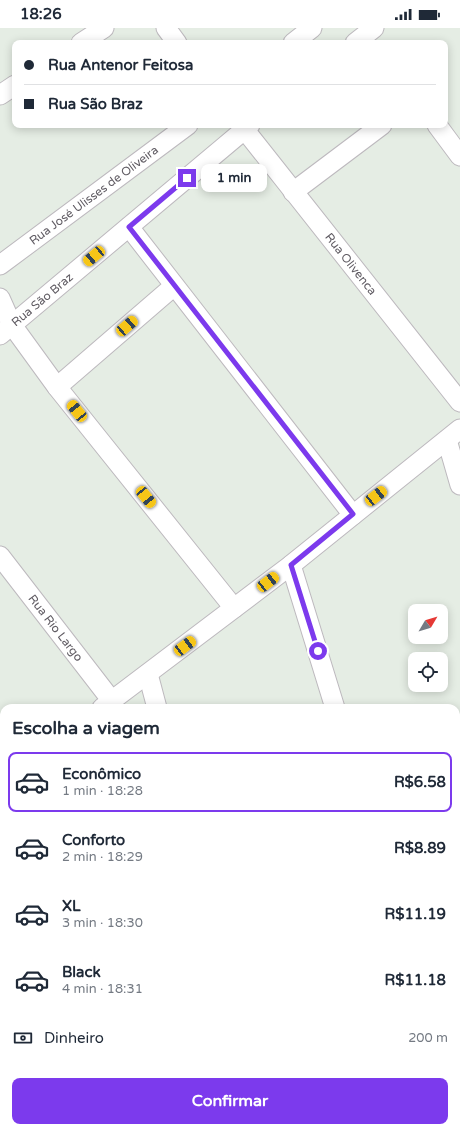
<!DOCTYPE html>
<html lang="pt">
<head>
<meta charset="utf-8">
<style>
  body { margin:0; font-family:"Varela Round",sans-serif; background:#f2f2f3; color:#1f2937; height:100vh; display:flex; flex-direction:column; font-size:15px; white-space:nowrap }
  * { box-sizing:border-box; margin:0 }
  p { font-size:13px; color:#747a83 }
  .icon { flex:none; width:22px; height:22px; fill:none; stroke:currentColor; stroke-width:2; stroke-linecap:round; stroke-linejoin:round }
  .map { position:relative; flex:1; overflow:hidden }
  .sheet { position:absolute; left:0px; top:676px; width:460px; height:428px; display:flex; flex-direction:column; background:#fff; border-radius:12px 12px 0 0; box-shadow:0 2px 10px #0003 }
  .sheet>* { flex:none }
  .hud { position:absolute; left:12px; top:12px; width:436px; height:88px; border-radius:8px; box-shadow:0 2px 10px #0003; display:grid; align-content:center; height:88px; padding:0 12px; background:#fff }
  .needle { width:26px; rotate:52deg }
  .tools { position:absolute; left:408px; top:576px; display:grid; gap:8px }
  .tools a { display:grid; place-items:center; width:40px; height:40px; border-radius:8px; background:#fff; box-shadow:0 2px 10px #0003; font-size:20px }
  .end { position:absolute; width:18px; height:18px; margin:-9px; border:5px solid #7c3aed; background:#fff; box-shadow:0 0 0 2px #fff }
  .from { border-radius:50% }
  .bubble { position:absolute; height:28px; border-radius:8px; background:#fff; box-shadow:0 2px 10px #0003; font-size:13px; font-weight:800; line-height:28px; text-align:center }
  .car { position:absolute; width:12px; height:24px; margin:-12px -6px; border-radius:5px; box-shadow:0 0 3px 1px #0007; background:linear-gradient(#f5c518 24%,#345 0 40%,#f5c518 0 76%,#345 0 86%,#f5c518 0) }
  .hud b { display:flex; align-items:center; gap:14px; height:38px; font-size:15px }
  .hud b+b { border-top:1px solid #e0e1e3 }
  .hud i { width:10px; height:10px; background:#1f2937 }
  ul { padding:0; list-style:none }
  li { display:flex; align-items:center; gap:12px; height:60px; margin:0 8px 6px; padding:0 4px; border:2px solid transparent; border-radius:8px }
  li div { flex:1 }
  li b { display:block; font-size:15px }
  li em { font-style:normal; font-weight:800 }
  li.selected { border-color:#7c3aed }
  li>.icon { width:36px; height:36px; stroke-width:1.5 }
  h2 { padding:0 12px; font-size:18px; line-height:48px }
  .pay { display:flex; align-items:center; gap:10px; height:44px; padding:0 12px; font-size:15px }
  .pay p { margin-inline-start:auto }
  .primary-button { display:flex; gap:8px; margin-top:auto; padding:8px 12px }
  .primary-button a { flex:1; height:46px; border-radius:8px; background:#7c3aed; color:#fff; font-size:16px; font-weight:800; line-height:46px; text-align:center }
  .status { display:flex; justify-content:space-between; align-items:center; height:28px; padding:0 20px; background:#fff; direction:ltr }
  .status svg { height:11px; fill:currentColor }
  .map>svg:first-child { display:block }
</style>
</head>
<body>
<div class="status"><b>18:26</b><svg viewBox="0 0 49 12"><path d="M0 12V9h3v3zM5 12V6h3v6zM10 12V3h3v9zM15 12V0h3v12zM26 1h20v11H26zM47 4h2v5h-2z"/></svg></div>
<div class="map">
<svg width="460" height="1104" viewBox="0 0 460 1104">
  <rect width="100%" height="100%" fill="#e5ede4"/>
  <!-- building -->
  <path fill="#c4cac2" stroke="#898d88" d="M4,1095V1100H20L22,1104H0V1097Z"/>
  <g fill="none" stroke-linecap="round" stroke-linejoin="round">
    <defs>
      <g id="minor">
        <path d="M166,0L177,15"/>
        <path d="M81,15L104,0"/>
        <path d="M293,15L312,0"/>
        <path d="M355,15L374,0"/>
        <path d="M0,67L15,57"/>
        <path id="s1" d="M241,97L460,374"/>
        <path d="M437,97L460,128"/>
        <path d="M293,164L382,97"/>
        <path d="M129,199L353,487"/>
        <path id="s2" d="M0,237L188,97"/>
        <path d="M0,270L12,297L57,359L234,580"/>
        <path id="s3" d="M0,307L250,97"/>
        <path d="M57,359L174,258"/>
        <path d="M447,412L460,457"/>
        <path id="s4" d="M0,528L112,673"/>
        <path d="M291,537L335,680"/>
        <path d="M148,646L157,680"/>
        <path d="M102,680L291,537L460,401"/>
        <path d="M0,757L4,754"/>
        <path d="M0,909L4,922"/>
        <path d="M456,952L460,951"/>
        <path d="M0,1031L4,1029"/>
        <path d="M456,1073L460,1086"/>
        <path d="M57,1100L58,1104"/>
        <path d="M267,1100L268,1104"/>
      </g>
    </defs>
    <!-- minor casing -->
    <use href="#minor" stroke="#bdb9be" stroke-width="21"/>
    <!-- minor -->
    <use href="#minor" stroke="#fff" stroke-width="19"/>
  </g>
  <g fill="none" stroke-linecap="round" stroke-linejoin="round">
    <!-- route -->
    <path stroke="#7c3aed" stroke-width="5" d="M187,150L129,199L353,486L291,537L318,623"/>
  </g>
  <g text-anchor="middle" stroke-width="3" stroke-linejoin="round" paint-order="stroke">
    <!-- street labels -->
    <g font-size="12" fill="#605c63" stroke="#fff">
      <text dy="4" stroke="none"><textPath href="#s2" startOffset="117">Rua José Ulisses de Oliveira</textPath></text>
      <text dy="4" stroke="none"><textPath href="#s1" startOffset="177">Rua Olivenca</textPath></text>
      <text dy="4" stroke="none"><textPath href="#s3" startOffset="55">Rua São Braz</textPath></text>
      <text dy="4" stroke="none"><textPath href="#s4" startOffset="91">Rua Rio Largo</textPath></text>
    </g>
  </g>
</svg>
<div class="tools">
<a><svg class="needle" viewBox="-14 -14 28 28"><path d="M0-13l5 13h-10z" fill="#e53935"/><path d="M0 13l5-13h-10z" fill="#747a83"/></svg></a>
<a><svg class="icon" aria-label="locate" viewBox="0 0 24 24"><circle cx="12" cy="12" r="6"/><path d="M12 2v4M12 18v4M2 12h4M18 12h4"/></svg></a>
</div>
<i class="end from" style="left:318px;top:623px"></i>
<i class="end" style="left:187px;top:150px"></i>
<div class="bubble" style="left:201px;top:136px;width:66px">1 min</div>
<i class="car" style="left:94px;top:228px;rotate:230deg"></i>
<i class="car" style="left:127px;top:298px;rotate:49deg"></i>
<i class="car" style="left:77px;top:383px;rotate:321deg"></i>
<i class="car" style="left:376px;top:468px;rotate:52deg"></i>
<i class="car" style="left:146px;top:469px;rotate:141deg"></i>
<i class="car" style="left:268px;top:554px;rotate:52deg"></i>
<i class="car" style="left:185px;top:618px;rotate:53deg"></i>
<div class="hud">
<b><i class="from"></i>Rua Antenor Feitosa</b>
<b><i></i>Rua São Braz</b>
</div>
<section class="sheet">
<h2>Escolha a viagem</h2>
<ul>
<li class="selected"><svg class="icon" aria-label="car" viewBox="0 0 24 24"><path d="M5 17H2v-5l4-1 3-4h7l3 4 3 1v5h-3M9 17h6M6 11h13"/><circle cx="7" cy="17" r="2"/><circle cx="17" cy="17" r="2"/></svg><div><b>Econômico</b><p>1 min · 18:28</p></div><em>R$6.58</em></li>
<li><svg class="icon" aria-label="car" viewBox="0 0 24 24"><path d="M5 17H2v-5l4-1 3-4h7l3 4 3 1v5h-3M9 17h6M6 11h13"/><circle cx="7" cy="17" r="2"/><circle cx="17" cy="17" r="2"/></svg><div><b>Conforto</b><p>2 min · 18:29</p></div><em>R$8.89</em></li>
<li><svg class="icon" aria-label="car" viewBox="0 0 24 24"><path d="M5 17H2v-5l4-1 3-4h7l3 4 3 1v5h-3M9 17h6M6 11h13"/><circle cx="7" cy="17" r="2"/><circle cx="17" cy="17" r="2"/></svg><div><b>XL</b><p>3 min · 18:30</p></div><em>R$11.19</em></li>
<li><svg class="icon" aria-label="car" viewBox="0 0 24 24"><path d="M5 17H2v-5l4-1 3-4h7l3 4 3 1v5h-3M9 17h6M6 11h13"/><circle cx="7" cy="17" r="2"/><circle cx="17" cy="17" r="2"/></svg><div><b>Black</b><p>4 min · 18:31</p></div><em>R$11.18</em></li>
</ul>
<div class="pay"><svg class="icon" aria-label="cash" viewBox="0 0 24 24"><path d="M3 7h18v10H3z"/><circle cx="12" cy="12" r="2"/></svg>Dinheiro<p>200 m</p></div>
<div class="primary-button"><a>Confirmar</a></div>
</section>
</div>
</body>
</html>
